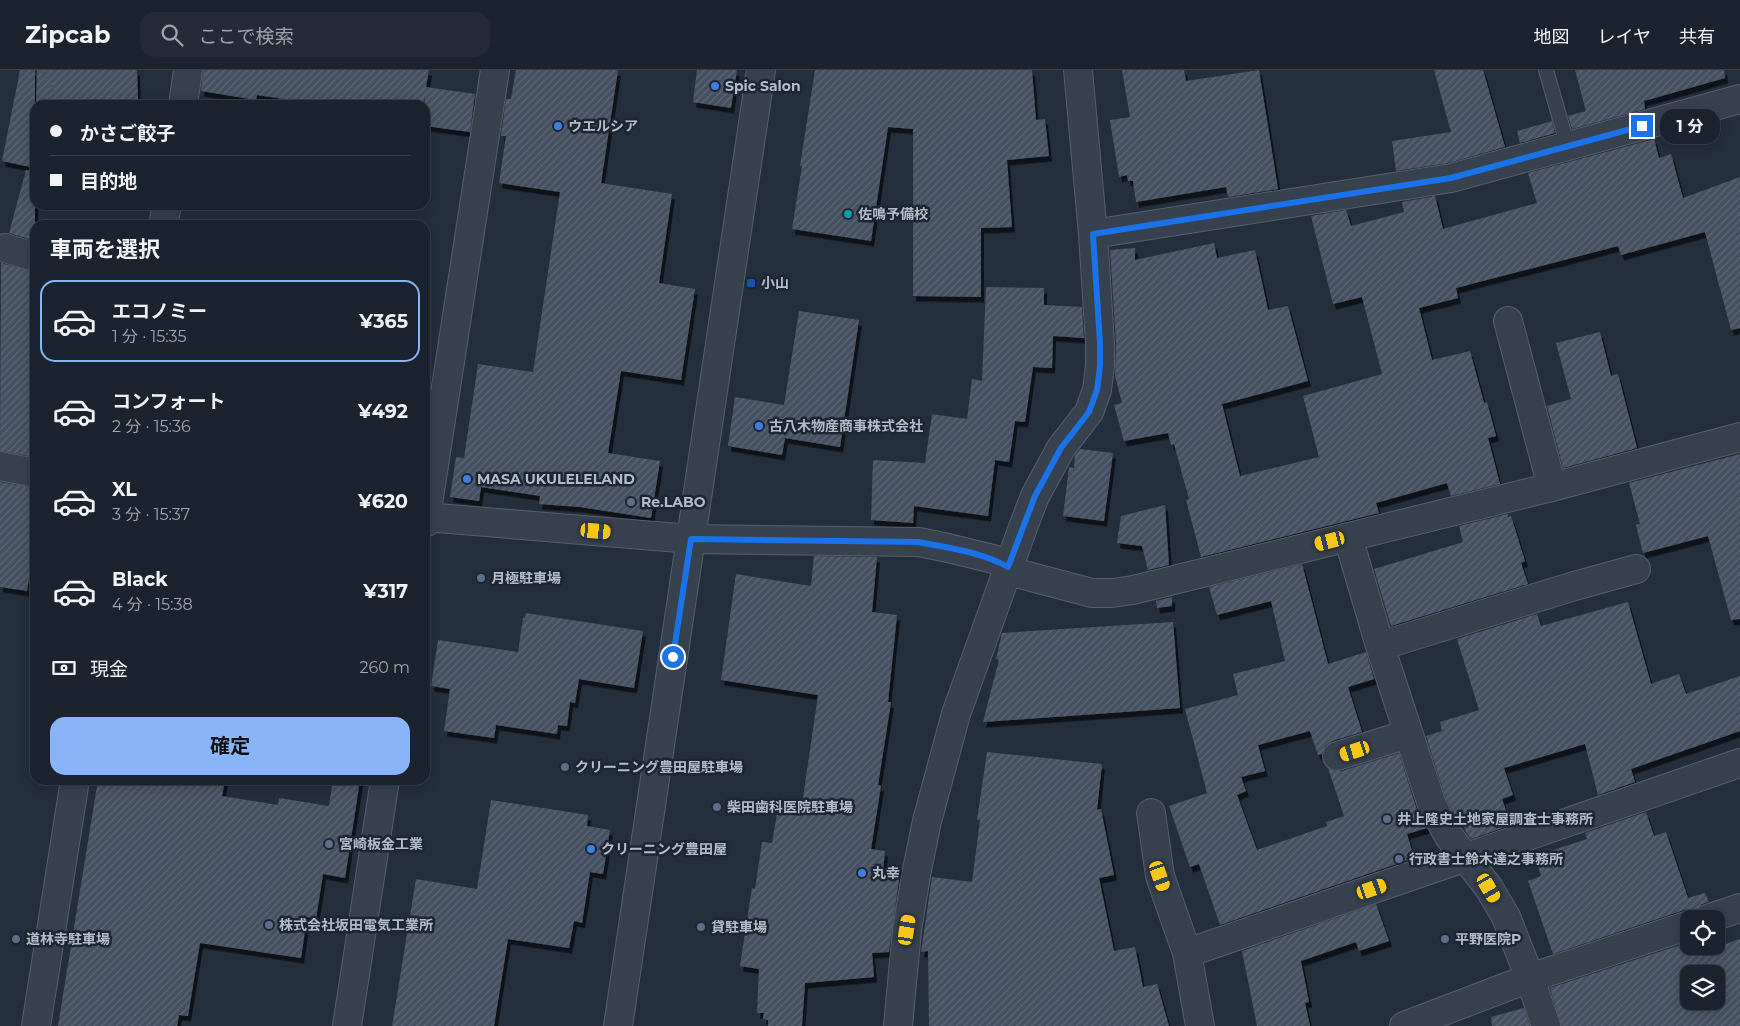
<!DOCTYPE html>
<html lang="ja">
<head>
<meta charset="utf-8">
<style>
  body { margin:0; font-family:Montserrat,"Noto Sans JP",sans-serif; background:#242b36; color:#f1f3f6; height:100vh; display:flex; flex-direction:column; font-size:19px; white-space:nowrap }
  * { box-sizing:border-box; margin:0 }
  p { font-size:16px; color:#a0a4aa }
  .icon { flex:none; width:28px; height:28px; fill:none; stroke:currentColor; stroke-width:2; stroke-linecap:round; stroke-linejoin:round }
  .map { position:relative; flex:1; overflow:hidden }
  .drawer { position:absolute; left:30px; top:150px; width:400px; height:565px; display:flex; flex-direction:column; background:#1b232e; border-radius:15px; box-shadow:0 2px 12px #0003,0 0 0 1px #39404a }
  .drawer>* { flex:none }
  .top-card { position:absolute; left:30px; top:30px; width:400px; height:110px; border-radius:15px; box-shadow:0 2px 12px #0003,0 0 0 1px #39404a; display:grid; align-content:center; height:110px; padding:0 20px; background:#1b232e }
  .buttons { position:absolute; left:1680px; top:840px; display:grid; gap:10px }
  .buttons a { display:grid; place-items:center; width:45px; height:45px; border-radius:10px; background:#1b232e; box-shadow:0 2px 12px #0003,0 0 0 1px #39404a; font-size:25px }
  .end { position:absolute; width:22px; height:22px; margin:-11px; border:6px solid #1a73e8; background:#fff; box-shadow:0 0 0 2px #fff }
  .from { border-radius:50% }
  .bubble { position:absolute; height:35px; border-radius:15px; background:#1b232e; box-shadow:0 2px 12px #0003,0 0 0 1px #39404a; font-size:16px; font-weight:700; line-height:35px; text-align:center }
  .car { position:absolute; width:15px; height:30px; margin:-15px -8px; border-radius:6px; box-shadow:0 0 4px 1px #0007; background:linear-gradient(#f5c518 24%,#345 0 40%,#f5c518 0 76%,#345 0 86%,#f5c518 0) }
  .top-card b { display:flex; align-items:center; gap:18px; height:48px; font-size:19px }
  .top-card b+b { border-top:1px solid #39404a }
  .top-card i { width:12px; height:12px; background:#f1f3f6 }
  ul { padding:0; list-style:none }
  li { display:flex; align-items:center; gap:15px; height:82px; margin:0 10px 8px; padding:0 10px; border:2px solid transparent; border-radius:15px }
  li div { flex:1 }
  li b { display:block; font-size:19px }
  li em { font-style:normal; font-weight:700 }
  li.active { border-color:#8ab4f8 }
  li>.icon { width:45px; height:45px; stroke-width:1.5 }
  h2 { padding:0 20px; font-size:22px; line-height:60px }
  .pay { display:flex; align-items:center; gap:12px; height:55px; padding:0 20px; font-size:19px }
  .pay p { margin-inline-start:auto }
  .action { display:flex; gap:10px; margin-top:auto; padding:10px 20px }
  .action a { flex:1; height:58px; border-radius:15px; background:#8ab4f8; color:#111; font-size:20px; font-weight:700; line-height:58px; text-align:center }
  header { display:flex; align-items:center; gap:30px; box-sizing:border-box; height:70px; padding:0 25px; background:#1b232e; border-bottom:1px solid #39404a }
  header strong { font-size:24px }
  nav { display:flex; gap:28px; margin-inline-start:auto; font-size:18px }
  .search { width:350px; height:45px; background:#242b36; display:flex; align-items:center; gap:12px; box-sizing:border-box; padding:0 18px; border-radius:15px; color:#a0a4aa; font-size:19px }
  .map>svg:first-child { display:block }
</style>
</head>
<body>
<header>
<strong>Zipcab</strong>
<div class="search"><svg class="icon" aria-label="search" viewBox="0 0 24 24"><circle cx="10" cy="10" r="6"/><path d="M15 15l6 6"/></svg>ここで検索</div>
<nav><a>地図</a><a>レイヤ</a><a>共有</a></nav>
</header>
<div class="map">
<svg width="1740" height="956" viewBox="0 0 1740 956">
  <defs>
    <pattern id="building-hatch" width="6" height="6" patternUnits="userSpaceOnUse" patternTransform="scale(1.25)"><rect width="6" height="6" fill="#455162"/><path d="M-1 1l2-2M0 6l6-6M5 7l2-2" fill="none" stroke="#5d6877"/></pattern>
    <filter id="shadow"><feDropShadow dx="3" dy="5.5" stdDeviation="0" flood-color="#0009"/></filter>
  </defs>
  <rect width="100%" height="100%" fill="#242f3e"/>
  <!-- building -->
  <path fill="url(#building-hatch)" fill-rule="evenodd" filter="url(#shadow)" d="M20,0H35V98L2,91Z
    M37,0H137L138,35H36Z
    M203,0H429L426,17L475,24L470,62L425,56V26L424,35H322L257,25L256,30L201,21Z
    M516,0H618L601,113L672,124L659,213L695,219L681,310L621,301L608,383L660,391L651,448L580,437L539,434L540,426L481,417L479,431L450,427L456,387L464,388L478,294L533,302L560,122L499,113L506,66H501L506,29H511Z
    M697,0H737L731,38L693,32Z
    M815,0H1032L1036,50L1045,49L1049,86L1007,90L1012,157L981,158V227L913,226V59L888,57L871,171L792,159L802,96H800Z
    M1122,0H1184L1186,11L1259,0L1278,119L1228,127L1226,117L1136,132L1133,111H1128L1127,105L1119,107L1110,50L1130,47Z
    M1434,0H1483L1505,77L1448,93L1396,101L1392,71L1451,62Z
    M1575,0H1724L1725,8L1644,31L1645,39L1572,59L1568,46L1586,41Z
    M1552,51L1555,63L1520,73L1517,61Z
    M1654,69L1659,88L1671,84L1683,128L1740,107V258L1731,260L1705,162L1621,185L1618,176L1456,218L1458,228L1419,238L1432,290L1470,281L1484,333L1487,332L1496,366L1488,368L1500,414L1451,426L1447,413L1376,433L1379,443L1201,487L1186,430L1189,429L1174,374L1171,375L1168,363L1124,371L1114,335L1122,333L1115,306L1116,272L1110,180L1135,178V190L1214,173L1217,188L1255,180L1268,240L1288,236L1308,311L1222,334L1240,406L1319,387L1303,326L1382,304L1362,227L1333,234L1311,146L1346,140L1351,156L1404,142L1402,132L1435,126L1443,159L1537,133L1528,103Z
    M26,100L35,101V171L9,163Z
    M1,193L35,202V387L0,381Z
    M986,217L1044,218V235L1082,237L1084,268L1053,266L1052,298L1033,297L1025,352L1015,351L1009,392L995,390L988,446L914,436L913,453L871,450L873,390L925,393L932,344L967,349L972,309L982,311Z
    M799,241L859,250L840,377L785,368L782,385L728,376L735,327L784,335Z
    M1600,262L1611,306L1618,304L1637,378L1563,398L1547,336L1571,329L1556,273Z
    M1080,379L1113,383L1104,451L1063,446L1069,397L1074,398L1075,385Z
    M1740,384V549L1731,550L1708,466L1643,483L1636,455L1640,454L1629,413Z
    M0,412L35,418V471L27,521L0,517Z
    M1165,435L1169,495L1148,500L1142,476L1117,473L1121,446Z
    M1508,444V447L1511,446L1525,491L1521,493L1528,514L1391,556L1374,499L1463,472L1459,456Z
    M814,486L877,487L872,542L897,545L888,632H891L878,715L881,716L871,779L885,781L883,801L900,803L889,882L872,883L874,907L805,913L802,956H768V950L763,949L764,943H757L759,899L740,896L752,818L755,819L762,772L772,773L779,732L802,735L818,625L721,610L736,504L811,516Z
    M1302,494L1328,594L1366,582L1374,609L1348,617L1362,662L1332,671L1325,676L1322,684L1318,685L1310,661L1258,675L1265,701L1241,707L1246,721L1237,725L1257,780L1327,756L1326,752L1344,746L1328,698L1334,701H1342L1399,683L1417,740L1427,758L1407,764L1414,788L1220,855L1199,794L1190,797L1169,736L1207,723L1185,639L1238,625L1233,604L1285,591L1271,531L1217,545L1209,517Z
    M1172,527V536L1157,538L1156,531Z
    M1628,532L1651,614L1679,604L1686,624L1740,606V661L1631,699L1635,712L1598,725L1585,674L1504,698L1513,725L1502,729L1511,755L1471,769L1466,762L1461,748L1457,749L1446,729L1426,666L1442,661L1440,652L1479,640L1457,569L1537,544L1541,556Z
    M526,543L643,561L634,618L579,609L575,633L570,632L567,656L558,655L557,664L496,655L494,668L444,661L450,619L431,616L438,570L518,582L523,548H525Z
    M1173,552L1180,638L983,652L999,590L996,589L1002,563Z
    M987,682L1102,694L1097,740L1101,739L1114,805L1099,808L1114,881L1135,877L1143,917L1157,914L1169,956H929L928,881L921,882L932,807L972,812L980,750H977Z
    M98,710H225L222,726L278,735L279,728L329,736L333,710H360L345,808L323,804L316,849L307,847L301,888L200,873L188,946L179,945L177,956H58Z
    M491,730L588,745L587,756L610,760L603,804L590,802L582,853L574,851L569,878L508,869L494,956H392L416,809L477,819Z
    M1646,742L1654,766L1666,762L1688,828L1705,823L1709,832L1702,834L1694,841L1684,840L1553,884L1528,811L1541,806L1535,786L1587,769L1585,763Z
    M1376,834L1389,871L1359,881L1356,872L1301,891L1309,932L1305,933L1310,956H1257L1242,881Z
    M1716,862H1718L1723,875L1740,869V956H1561L1550,918L1689,872V876H1716ZM1689,904H1716V931H1689Z
    M1524,938L1530,956H1492L1491,947Z"/>
  <g fill="none" stroke-linecap="round" stroke-linejoin="round">
    <defs>
      <path id="service" d="M1546,0L1568,77"/>
      <path id="minor" d="M183,35L188,0
        M163,155L167,135
        M1093,164L1451,108L1740,29
        M5,178L35,187
        M1508,251L1552,417
        M0,396L35,403
        M425,447L691,469L919,472L948,478L997,490L1020,504L1092,523H1112L1133,520L1552,417L1740,367
        M425,453L495,0
        M1348,467L1380,576L1432,735L1448,765L1489,818L1506,847L1530,908L1546,956
        M1380,576L1571,517L1636,499
        M1337,686L1408,664
        M1151,743L1160,806L1187,883L1200,956
        M1707,849L1740,838
        M1187,883L1740,693
        M36,956L75,710
        M347,956L385,710
        M898,956L907,860L916,805L927,751L956,644L1022,460L1035,426L1061,378L1089,342L1097,320L1100,296V273L1093,164L1078,0
        M1404,956L1530,908L1689,855"/>
      <path id="tertiary" d="M618,956L761,0"/>
    </defs>
    <!-- service casing -->
    <use href="#service" stroke="#565f6c" stroke-width="16"/>
    <!-- minor casing -->
    <use href="#minor" stroke="#565f6c" stroke-width="30"/>
    <!-- tertiary casing -->
    <use href="#tertiary" stroke="#565f6c" stroke-width="30"/>
    <!-- path -->
    <path stroke="#44595c" stroke-width="3" stroke-dasharray="4 4" stroke-linecap="butt" d="M41,0L63,35"/>
    <!-- service -->
    <use href="#service" stroke="#38414e" stroke-width="14"/>
    <!-- minor -->
    <use href="#minor" stroke="#38414e" stroke-width="28"/>
    <!-- tertiary -->
    <use href="#tertiary" stroke="#38414e" stroke-width="28"/>
  </g>
  <g fill="none" stroke-linecap="round" stroke-linejoin="round">
    <!-- route -->
    <path stroke="#1a73e8" stroke-width="6" d="M673,587L691,469L919,472C948,478 982,482 1008,497L1035,426L1061,378L1089,342L1097,320L1100,296V273L1093,164L1451,108L1642,56"/>
  </g>
  <!-- markers -->
  <g fill="#3f7fe0" stroke="#1d2633" stroke-width="2">
    <circle cx="715" cy="16" r="5"/>
    <circle cx="558" cy="56" r="5"/>
    <circle cx="759" cy="356" r="5"/>
    <circle cx="467" cy="409" r="5"/>
    <circle cx="591" cy="779" r="5"/>
    <circle cx="862" cy="803" r="5"/>
  </g>
  <circle fill="#0f9aa8" stroke="#1d2633" stroke-width="2" cx="848" cy="144" r="5"/>
  <rect fill="#1a4fb4" stroke="#1d2633" stroke-width="2" x="746" y="208" width="10" height="10" rx="2.5"/>
  <g fill="#5c6f8a" stroke="#1d2633" stroke-width="2">
    <circle cx="631" cy="432" r="5"/>
    <circle cx="481" cy="508" r="5"/>
    <circle cx="565" cy="697" r="5"/>
    <circle cx="717" cy="737" r="5"/>
    <circle cx="1387" cy="749" r="5"/>
    <circle cx="329" cy="774" r="5"/>
    <circle cx="1399" cy="789" r="5"/>
    <circle cx="269" cy="855" r="5"/>
    <circle cx="701" cy="857" r="5"/>
    <circle cx="16" cy="869" r="5"/>
    <circle cx="1445" cy="869" r="5"/>
  </g>
  <g text-anchor="middle" stroke-width="5" stroke-linejoin="round" paint-order="stroke">
    <!-- poi labels -->
    <g font-size="14" font-weight="bold" fill="#b4bcc9" stroke="#1d2633" text-anchor="start">
      <text x="725" y="21">Spic Salon</text>
      <text x="568" y="61">ウエルシア</text>
      <text x="858" y="149">佐鳴予備校</text>
      <text x="761" y="218">小山</text>
      <text x="769" y="361">古八木物産商事株式会社</text>
      <text x="477" y="414">MASA UKULELELAND</text>
      <text x="641" y="437">Re.LABO</text>
      <text x="491" y="513">月極駐車場</text>
      <text x="575" y="702">クリーニング豊田屋駐車場</text>
      <text x="727" y="742">柴田歯科医院駐車場</text>
      <text x="1397" y="754">井上隆史土地家屋調査士事務所</text>
      <text x="339" y="779">宮崎板金工業</text>
      <text x="601" y="784">クリーニング豊田屋</text>
      <text x="1409" y="794">行政書士鈴木達之事務所</text>
      <text x="872" y="808">丸幸</text>
      <text x="279" y="860">株式会社坂田電気工業所</text>
      <text x="711" y="862">貸駐車場</text>
      <text x="26" y="874">道林寺駐車場</text>
      <text x="1455" y="874">平野医院P</text>
    </g>
  </g>
</svg>
<div class="buttons">
<a><svg class="icon" aria-label="locate" viewBox="0 0 24 24"><circle cx="12" cy="12" r="6"/><path d="M12 2v4M12 18v4M2 12h4M18 12h4"/></svg></a>
<a><svg class="icon" aria-label="layers" viewBox="0 0 24 24"><path d="M12 4l9 5-9 5-9-5zM3 14l9 5 9-5"/></svg></a>
</div>
<i class="end from" style="left:673px;top:587px"></i>
<i class="end" style="left:1642px;top:56px"></i>
<div class="bubble" style="left:1660px;top:39px;width:60px">1 分</div>
<i class="car" style="left:596px;top:461px;rotate:95deg"></i>
<i class="car" style="left:1330px;top:471px;rotate:256deg"></i>
<i class="car" style="left:1355px;top:681px;rotate:252deg"></i>
<i class="car" style="left:1160px;top:806px;rotate:161deg"></i>
<i class="car" style="left:1489px;top:818px;rotate:150deg"></i>
<i class="car" style="left:1372px;top:819px;rotate:71deg"></i>
<i class="car" style="left:907px;top:860px;rotate:9deg"></i>
<div class="top-card">
<b><i class="from"></i>かさご餃子</b>
<b><i></i>目的地</b>
</div>
<section class="drawer">
<h2>車両を選択</h2>
<ul>
<li class="active"><svg class="icon" aria-label="car" viewBox="0 0 24 24"><path d="M5 17H2v-5l4-1 3-4h7l3 4 3 1v5h-3M9 17h6M6 11h13"/><circle cx="7" cy="17" r="2"/><circle cx="17" cy="17" r="2"/></svg><div><b>エコノミー</b><p>1 分 · 15:35</p></div><em>¥365</em></li>
<li><svg class="icon" aria-label="car" viewBox="0 0 24 24"><path d="M5 17H2v-5l4-1 3-4h7l3 4 3 1v5h-3M9 17h6M6 11h13"/><circle cx="7" cy="17" r="2"/><circle cx="17" cy="17" r="2"/></svg><div><b>コンフォート</b><p>2 分 · 15:36</p></div><em>¥492</em></li>
<li><svg class="icon" aria-label="car" viewBox="0 0 24 24"><path d="M5 17H2v-5l4-1 3-4h7l3 4 3 1v5h-3M9 17h6M6 11h13"/><circle cx="7" cy="17" r="2"/><circle cx="17" cy="17" r="2"/></svg><div><b>XL</b><p>3 分 · 15:37</p></div><em>¥620</em></li>
<li><svg class="icon" aria-label="car" viewBox="0 0 24 24"><path d="M5 17H2v-5l4-1 3-4h7l3 4 3 1v5h-3M9 17h6M6 11h13"/><circle cx="7" cy="17" r="2"/><circle cx="17" cy="17" r="2"/></svg><div><b>Black</b><p>4 分 · 15:38</p></div><em>¥317</em></li>
</ul>
<div class="pay"><svg class="icon" aria-label="cash" viewBox="0 0 24 24"><path d="M3 7h18v10H3z"/><circle cx="12" cy="12" r="2"/></svg>現金<p>260 m</p></div>
<div class="action"><a>確定</a></div>
</section>
</div>
</body>
</html>
